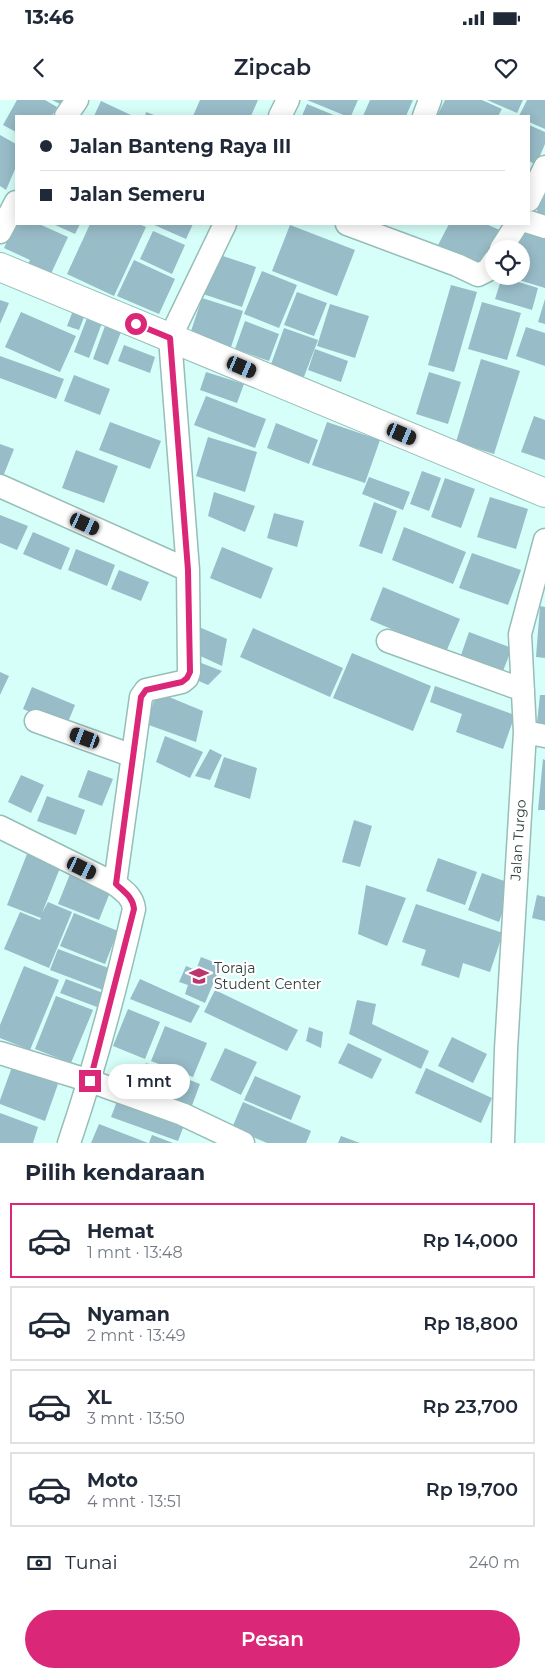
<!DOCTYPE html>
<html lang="id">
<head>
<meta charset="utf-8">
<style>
  body { margin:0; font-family:Montserrat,sans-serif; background:#f6f6f7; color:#1f2937; height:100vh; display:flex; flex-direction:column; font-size:19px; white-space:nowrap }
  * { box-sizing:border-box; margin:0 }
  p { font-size:16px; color:#747a83 }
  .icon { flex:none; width:28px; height:28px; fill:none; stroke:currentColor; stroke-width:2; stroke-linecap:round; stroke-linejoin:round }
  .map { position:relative; height:1043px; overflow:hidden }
  .side { display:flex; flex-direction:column; background:#fff; flex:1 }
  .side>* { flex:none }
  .hud { position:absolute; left:15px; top:15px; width:515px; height:110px; border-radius:0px; box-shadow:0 2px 12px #0003; display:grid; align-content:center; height:110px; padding:0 25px; background:#fff }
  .tools { position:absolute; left:485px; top:140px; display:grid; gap:10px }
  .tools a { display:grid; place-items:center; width:45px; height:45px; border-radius:50%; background:#fff; box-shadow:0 2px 12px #0003; font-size:25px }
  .end { position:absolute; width:22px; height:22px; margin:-11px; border:6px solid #db2777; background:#fff; box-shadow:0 0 0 2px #fff }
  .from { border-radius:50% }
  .bubble { position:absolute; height:35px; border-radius:18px; background:#fff; box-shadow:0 2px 12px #0003; font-size:16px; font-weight:600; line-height:35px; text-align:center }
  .car { position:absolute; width:15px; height:30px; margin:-15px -8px; border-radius:6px; box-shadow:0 0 4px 1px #0007; background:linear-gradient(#222 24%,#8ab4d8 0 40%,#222 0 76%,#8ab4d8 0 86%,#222 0) }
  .hud b { display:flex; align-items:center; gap:18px; height:48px; font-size:19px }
  .hud b+b { border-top:1px solid #e0e1e3 }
  .hud i { width:12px; height:12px; background:#1f2937 }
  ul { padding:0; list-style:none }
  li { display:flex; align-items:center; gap:15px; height:75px; margin:0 10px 8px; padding:0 15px; border:2px solid #e0e1e3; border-radius:0px }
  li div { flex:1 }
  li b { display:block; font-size:19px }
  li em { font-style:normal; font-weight:600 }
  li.selected { border-color:#db2777 }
  li>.icon { width:45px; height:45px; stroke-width:1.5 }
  h2 { padding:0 25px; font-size:22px; line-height:60px }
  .pay { display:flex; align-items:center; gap:12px; height:55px; padding:0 25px; font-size:19px }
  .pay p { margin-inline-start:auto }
  .button { display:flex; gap:10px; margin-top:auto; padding:10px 25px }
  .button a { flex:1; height:58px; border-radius:30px; background:#db2777; color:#fff; font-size:20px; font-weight:600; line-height:58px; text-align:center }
  .status { display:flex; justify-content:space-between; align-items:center; height:35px; padding:0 25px; background:#fff; direction:ltr }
  .status svg { height:14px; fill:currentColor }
  header { display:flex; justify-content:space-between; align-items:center; height:65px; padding:0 25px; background:#fff; font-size:22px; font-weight:600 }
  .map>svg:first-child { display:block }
</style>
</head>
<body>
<div class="status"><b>13:46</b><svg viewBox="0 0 49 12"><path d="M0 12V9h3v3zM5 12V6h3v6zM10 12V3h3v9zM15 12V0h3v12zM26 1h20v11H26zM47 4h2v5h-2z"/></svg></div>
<header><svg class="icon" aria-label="back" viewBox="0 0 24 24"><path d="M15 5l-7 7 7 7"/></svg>Zipcab<svg class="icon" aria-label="heart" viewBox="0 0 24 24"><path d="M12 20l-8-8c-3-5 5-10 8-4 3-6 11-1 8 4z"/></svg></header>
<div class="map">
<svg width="545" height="1043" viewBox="0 0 545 1043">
  <rect width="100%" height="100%" fill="#d6fff9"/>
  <!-- building -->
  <path fill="#98bcc8" d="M17,0H45L57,7L52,16H16V32L3,25Z
    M52,0H63L60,4Z
    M200,0H258L251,16H193Z
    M307,0H358L351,16H346Z
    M370,0H413L406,16H363Z
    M445,0H482L502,9L498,16H437Z
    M487,0H523L517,13Z
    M527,0H545V29L529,22V16H519Z
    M101,1L133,16H94Z
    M307,4L336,16H302Z
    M146,12L157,16H145Z
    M529,25L545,32V44L536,65L529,61Z
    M0,35L16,44V67L6,90L0,86Z
    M545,86V117L536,114Z
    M15,124H39L68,137L49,178L26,168L30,160L4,148Z
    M53,124H80L75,134Z
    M90,124H139L146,127L114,196L67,174Z
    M152,124H193L186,139Z
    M449,124H486L502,131L482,170L437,147Z
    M290,125L355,150L337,196L272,171Z
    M153,131L185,145L172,174L140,159Z
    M523,131L545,138V188L509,177L521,176V149H517Z
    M217,154L256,167L242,207L203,194Z
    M134,160L175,179L159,214L117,196Z
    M262,171L297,185L279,228L244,214Z
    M502,177L538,188L532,210L495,199Z
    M451,185L477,192L454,272L428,265Z
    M297,192L327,203L314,236L284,225Z
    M202,198L243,211L230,250L189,237Z
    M545,199V224L538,222Z
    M0,200L9,203L0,224Z
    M482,202L521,213L507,260L468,249Z
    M76,203L88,207L79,230L67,226Z
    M330,204L369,216L355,258L317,246Z
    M21,212L76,236L60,272L5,247Z
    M87,218L102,223L89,258L74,252Z
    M245,221L279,234L269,261L235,249Z
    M105,226L121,232L108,265L93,259Z
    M526,227L545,233V266L516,256Z
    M284,228L318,240L302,282L269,270Z
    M124,245L155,257L150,273L118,261Z
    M315,249L348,261L341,282L308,270Z
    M0,256L64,279L56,299L0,278Z
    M481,259L520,271L494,354L456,342Z
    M206,272L244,284L237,303L200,290Z
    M429,272L461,282L448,324L416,314Z
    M74,275L110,289L100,315L64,301Z
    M206,296L266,319L255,348L194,325Z
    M534,316L545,320V360L521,352Z
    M110,322L161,341L150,369L99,350Z
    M327,322L380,340L365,383L312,365Z
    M276,323L318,340L309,364L267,348Z
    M208,337L257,352L245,392L196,376Z
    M0,344L14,349L0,384Z
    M76,350L118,366L104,403L62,388Z
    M422,371L441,378L429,411L410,404Z
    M369,377L410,392L403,410L362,394Z
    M445,378L475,389L461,428L431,417Z
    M214,392L255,406L245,432L208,416Z
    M490,397L528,409L516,449L477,437Z
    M374,402L397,411L382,454L359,446Z
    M274,413L304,421L297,447L267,438Z
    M0,415L28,426L17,450L0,443Z
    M404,427L466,452L453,484L392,460Z
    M33,432L70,448L61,470L23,454Z
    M222,447L273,468L261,499L210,478Z
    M76,449L115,465L107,486L68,470Z
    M472,453L521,470L508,505L459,488Z
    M119,470L149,482L141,501L111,489Z
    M383,487L460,519L446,552L370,520Z
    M540,506L545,507V558L536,557Z
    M199,527L227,539L222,566L196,554Z
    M253,528L343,568L330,597L240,557Z
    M469,532L512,548L503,571L461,555Z
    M352,553L431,586L413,631L333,598Z
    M196,561L222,571L208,585L194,579Z
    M0,572L9,576L0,595Z
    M435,586L515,615L503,649L456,632L462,614L430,602Z
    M32,587L75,605L66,627L23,609Z
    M157,592L203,611L196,642L146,624Z
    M540,595H545V633L536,632Z
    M165,636L203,652L190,678L156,662Z
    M210,649L222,655L210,680L195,676Z
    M224,657L257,668L250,699L214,687Z
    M543,659L545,660V710H538Z
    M88,670L113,679L102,706L78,697Z
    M21,675L44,685L31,713L8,702Z
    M47,696L85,710L76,735L37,721Z
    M354,720L372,726L360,767L342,762Z
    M27,754L60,768L42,813L48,802L72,812L49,868L4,849L20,812L40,820L41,818L7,805Z
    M438,758L477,772L465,805L426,791Z
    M482,773L513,784L499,822L468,810Z
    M70,774L111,790L99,820L58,804Z
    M366,785L406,798L387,846L358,834Z
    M537,795L545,797V821L532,818Z
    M416,804L503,833L490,872L463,863L459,878L421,865L426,850L402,842Z
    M74,813L118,831L105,864L60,846Z
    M58,849L111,869L103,890L50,870Z
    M201,857L221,865L205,903L185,894L188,885L179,882L186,866L196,870Z
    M24,866L59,880L30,950L0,938V925Z
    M66,879L103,893L97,907L60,893Z
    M140,879L200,906L191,923L130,899Z
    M215,890L298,930L287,951L204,912Z
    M56,896L93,910L71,963L35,949Z
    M357,900L376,904L372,924L429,951L421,969L349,934Z
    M128,909L160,922L145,959L113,946Z
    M165,926L207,943L193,977L151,961Z
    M309,927L323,932L321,948L306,941Z
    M452,937L487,954L473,983L438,966Z
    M348,943L382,959L372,979L338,963Z
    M225,948L257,962L241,995L210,980Z
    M146,963L200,984L190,1011L136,990Z
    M12,967L58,984L45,1021L0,1004V1000Z
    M426,968L492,998L481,1023L415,993Z
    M255,976L301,996L291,1020L244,1000Z
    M119,996L186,1020L178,1041L111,1017Z
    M243,1002L311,1031L306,1043H267L232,1028Z
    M0,1013L38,1027L33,1043H0Z
    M99,1024L148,1043H91Z
    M152,1035L173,1043H149Z
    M341,1036L360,1043H338Z"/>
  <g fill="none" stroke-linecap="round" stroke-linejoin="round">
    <defs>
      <path id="minor" d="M66,16L77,0
        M280,16L288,0
        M424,16L430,0
        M529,100L545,67
        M529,122L545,127
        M347,124L457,165L478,175L488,170L494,161
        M0,132L16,102
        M501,149L517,124
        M0,386L188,470
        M388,541L523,590
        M36,621L133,656
        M525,632L545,636
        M0,727L115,784C124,791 133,797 134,809C116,888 95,966 69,1043
        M115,784L141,597L146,590L182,582L187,578L189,572L188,470L170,238L225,124
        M0,953L90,981L182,1014L243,1043
        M503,1043L506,949L525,632L520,534L545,440"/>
      <path id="tertiary" d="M0,167L545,393"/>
    </defs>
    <!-- minor casing -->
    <use href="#minor" stroke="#97bdb8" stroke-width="25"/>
    <!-- tertiary casing -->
    <use href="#tertiary" stroke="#97bdb8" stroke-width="30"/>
    <!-- minor -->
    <use href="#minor" stroke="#fff" stroke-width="22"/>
    <!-- tertiary -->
    <use href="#tertiary" stroke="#fff" stroke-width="28"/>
  </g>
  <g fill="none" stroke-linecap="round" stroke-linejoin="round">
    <!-- route -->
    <path stroke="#db2777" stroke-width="6" d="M90,981L134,809C133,797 124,792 116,784L141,597L146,590L182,582L187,578L190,572L188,470L170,238L136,224"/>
  </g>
  <!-- icons -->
  <defs>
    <symbol id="school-bare" viewBox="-9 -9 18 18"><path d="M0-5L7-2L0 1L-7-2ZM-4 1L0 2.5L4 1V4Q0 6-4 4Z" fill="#be346d" stroke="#fff" stroke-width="2.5" paint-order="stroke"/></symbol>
  </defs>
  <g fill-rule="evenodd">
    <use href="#school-bare" x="185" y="862" width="28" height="28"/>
  </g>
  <g text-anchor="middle" stroke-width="4.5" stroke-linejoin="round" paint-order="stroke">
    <!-- street labels -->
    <g font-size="14" fill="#30403e" stroke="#fff">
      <text transform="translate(518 740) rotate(-86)" y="5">Jalan Turgo</text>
    </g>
    <!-- poi labels -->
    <g font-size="14" fill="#30403e" stroke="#fff" text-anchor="start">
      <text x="214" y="873">Toraja<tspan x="214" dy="16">Student Center</tspan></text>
    </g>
  </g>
</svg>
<div class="tools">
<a><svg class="icon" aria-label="locate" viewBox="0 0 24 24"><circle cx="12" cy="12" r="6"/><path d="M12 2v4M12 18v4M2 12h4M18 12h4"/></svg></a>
</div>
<i class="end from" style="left:136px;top:224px"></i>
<i class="end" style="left:90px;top:981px"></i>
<div class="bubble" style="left:108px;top:964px;width:82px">1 mnt</div>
<i class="car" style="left:242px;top:267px;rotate:113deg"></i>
<i class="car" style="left:402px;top:334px;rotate:113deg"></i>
<i class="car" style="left:85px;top:424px;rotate:115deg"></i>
<i class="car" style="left:85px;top:638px;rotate:290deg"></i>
<i class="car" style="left:82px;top:768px;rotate:116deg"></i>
<div class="hud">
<b><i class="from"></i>Jalan Banteng Raya III</b>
<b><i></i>Jalan Semeru</b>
</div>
</div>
<section class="side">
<h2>Pilih kendaraan</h2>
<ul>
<li class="selected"><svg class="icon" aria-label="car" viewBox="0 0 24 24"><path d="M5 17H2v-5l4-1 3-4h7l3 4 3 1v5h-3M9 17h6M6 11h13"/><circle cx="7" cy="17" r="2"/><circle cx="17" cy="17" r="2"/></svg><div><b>Hemat</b><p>1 mnt · 13:48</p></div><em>Rp 14,000</em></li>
<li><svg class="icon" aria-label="car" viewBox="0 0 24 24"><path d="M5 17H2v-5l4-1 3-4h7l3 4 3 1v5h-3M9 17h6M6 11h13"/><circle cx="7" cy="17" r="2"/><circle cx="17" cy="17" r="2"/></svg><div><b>Nyaman</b><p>2 mnt · 13:49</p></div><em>Rp 18,800</em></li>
<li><svg class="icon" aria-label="car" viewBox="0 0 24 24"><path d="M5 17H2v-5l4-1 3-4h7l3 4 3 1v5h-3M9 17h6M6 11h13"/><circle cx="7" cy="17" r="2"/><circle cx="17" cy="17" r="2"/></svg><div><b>XL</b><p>3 mnt · 13:50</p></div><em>Rp 23,700</em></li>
<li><svg class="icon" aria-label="car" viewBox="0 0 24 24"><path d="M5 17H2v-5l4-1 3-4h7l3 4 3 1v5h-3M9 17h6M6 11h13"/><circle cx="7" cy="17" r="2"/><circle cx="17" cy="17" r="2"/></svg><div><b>Moto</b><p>4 mnt · 13:51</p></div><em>Rp 19,700</em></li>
</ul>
<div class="pay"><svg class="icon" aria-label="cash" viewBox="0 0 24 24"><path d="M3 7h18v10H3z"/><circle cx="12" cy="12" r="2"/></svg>Tunai<p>240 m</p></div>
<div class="button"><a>Pesan</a></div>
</section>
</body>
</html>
